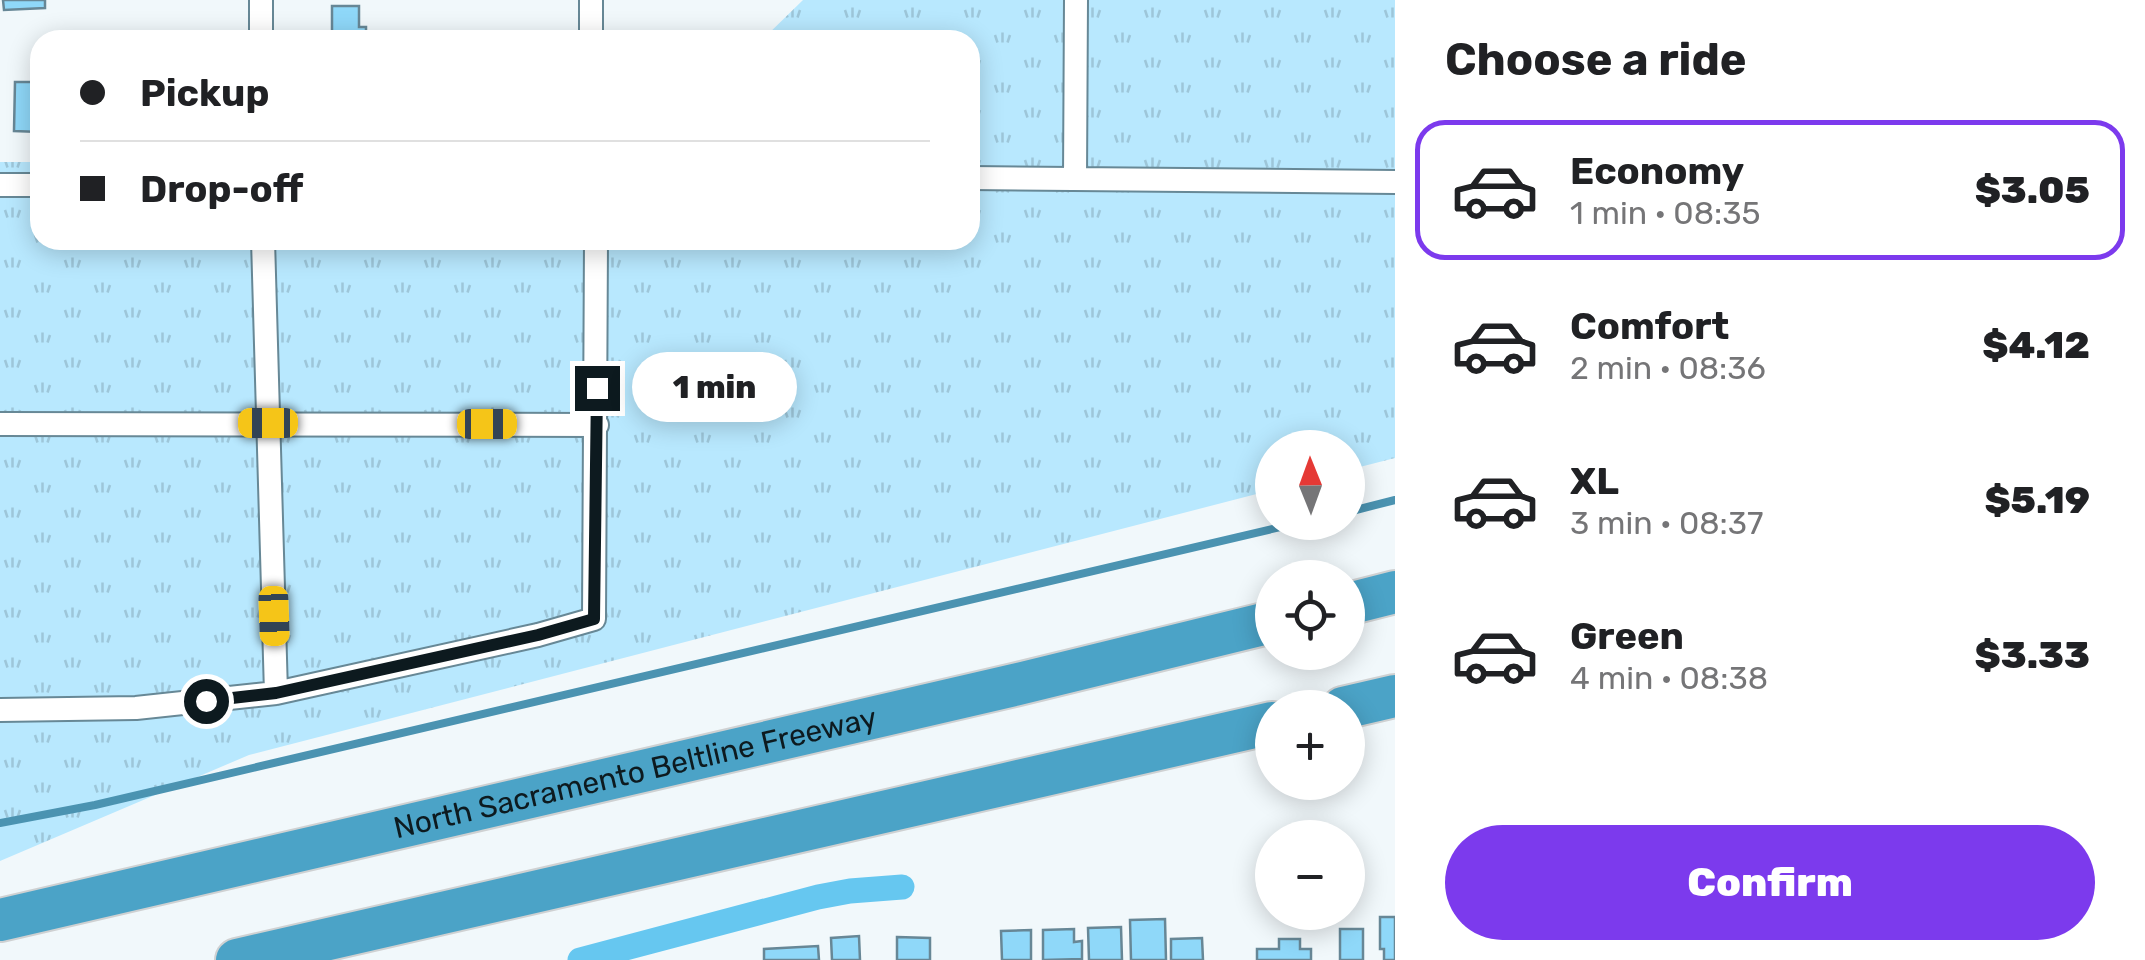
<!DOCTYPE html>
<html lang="en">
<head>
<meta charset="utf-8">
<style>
  body { margin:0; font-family:Rubik,sans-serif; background:#f6f6f6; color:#202124; height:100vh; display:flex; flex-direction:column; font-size:38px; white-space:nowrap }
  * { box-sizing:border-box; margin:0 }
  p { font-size:32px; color:#757577 }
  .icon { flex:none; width:55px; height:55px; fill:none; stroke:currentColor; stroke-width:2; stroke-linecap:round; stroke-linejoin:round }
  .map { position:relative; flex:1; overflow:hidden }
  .panel { display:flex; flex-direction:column; background:#fff; width:750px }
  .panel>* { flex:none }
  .banner { position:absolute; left:30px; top:30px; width:950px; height:220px; border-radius:30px; box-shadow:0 5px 25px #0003; display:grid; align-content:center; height:220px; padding:0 50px; background:#fff }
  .needle { width:65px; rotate:359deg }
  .fabs { position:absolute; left:1255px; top:430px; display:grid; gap:20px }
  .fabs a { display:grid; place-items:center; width:110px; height:110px; border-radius:50%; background:#fff; box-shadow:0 5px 25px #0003; font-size:50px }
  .end { position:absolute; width:45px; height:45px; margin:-22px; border:12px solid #0d1a1f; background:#fff; box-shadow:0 0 0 5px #fff }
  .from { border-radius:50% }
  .bubble { position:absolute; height:70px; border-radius:35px; background:#fff; box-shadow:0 5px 25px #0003; font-size:32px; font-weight:800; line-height:70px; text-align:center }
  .car { position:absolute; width:30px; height:60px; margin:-30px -15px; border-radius:12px; box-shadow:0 0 8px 2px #0007; background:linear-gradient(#f5c518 24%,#345 0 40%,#f5c518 0 76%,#345 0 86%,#f5c518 0) }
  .banner b { display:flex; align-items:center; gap:35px; height:95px; font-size:38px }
  .banner b+b { border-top:2px solid #e0e0e0 }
  .banner i { width:25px; height:25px; background:#202124 }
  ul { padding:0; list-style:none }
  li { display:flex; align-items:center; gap:30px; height:140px; margin:0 20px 15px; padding:0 30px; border:5px solid transparent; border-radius:30px }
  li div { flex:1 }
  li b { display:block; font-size:38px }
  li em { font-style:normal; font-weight:800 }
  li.current { border-color:#7c3aed }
  li>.icon { width:90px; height:90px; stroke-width:1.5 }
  h2 { padding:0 50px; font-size:45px; line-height:120px }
  .action { display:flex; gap:20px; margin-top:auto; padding:20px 50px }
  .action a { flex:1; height:115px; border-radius:60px; background:#7c3aed; color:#fff; font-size:40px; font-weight:800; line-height:115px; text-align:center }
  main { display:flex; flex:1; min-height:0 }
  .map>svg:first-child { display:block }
</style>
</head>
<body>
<main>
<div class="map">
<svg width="1395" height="960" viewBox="0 0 1395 960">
  <defs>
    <pattern id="grass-tufts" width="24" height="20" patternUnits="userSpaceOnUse" patternTransform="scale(2.5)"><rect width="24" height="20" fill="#b8e8fe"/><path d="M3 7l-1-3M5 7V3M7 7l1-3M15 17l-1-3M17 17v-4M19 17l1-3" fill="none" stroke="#9dc6d9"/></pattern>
  </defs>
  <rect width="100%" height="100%" fill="#f1f8fb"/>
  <!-- grass -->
  <path fill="url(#grass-tufts)" d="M803,0H1395V458L1348,470V448H1272V490L249,755L0,861V162H40V240H970V40H762Z"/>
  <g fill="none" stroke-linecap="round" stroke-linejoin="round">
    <!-- stream -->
    <path stroke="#4b93b1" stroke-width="8" d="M1348,512L1395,500
      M0,823L95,805L1302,522"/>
    <!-- canal -->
    <path stroke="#66c7f0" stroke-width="25" d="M580,960L818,897L850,891L902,887"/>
  </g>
  <!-- building -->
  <path fill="#8fd8f9" stroke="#678796" stroke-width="2.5" d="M3,0H45V8L4,10Z
    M332,6H359V27H366V40H332Z
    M15,82H40V132L14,131Z
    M1380,917H1395V960H1384V949H1380Z
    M1165,919L1166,960H1131L1130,920Z
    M1121,927L1122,960H1089L1088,928Z
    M1074,929V942L1082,941V959L1043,960V930Z
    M1340,929H1363V960H1340Z
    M1031,930V960H1002L1001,931Z
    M859,936L860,960H832L831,938Z
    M897,937L930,938V960H897Z
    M1202,938L1203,960H1171V939Z
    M1279,939H1300V949H1311V960H1257V949H1279Z
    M818,946L819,960H764V949Z"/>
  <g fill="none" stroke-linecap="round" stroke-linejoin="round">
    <defs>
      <path id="street" d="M261,0V40
        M591,0V40
        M970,178L1395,182
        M1075,178L1076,0
        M0,185H40
        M263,240L276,693
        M0,424L597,425
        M0,710L136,708L276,693L538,635L594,619L596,240"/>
      <g id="highway">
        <path d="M1348,604L1395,592"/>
        <path d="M1343,708L1395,696"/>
        <path id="s1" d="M0,920L1014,685L1272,622"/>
        <path d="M237,960L1272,723"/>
      </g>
    </defs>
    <!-- street casing -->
    <use href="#street" stroke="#678896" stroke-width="26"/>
    <!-- highway casing -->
    <use href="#highway" stroke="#cfd1d2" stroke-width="46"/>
    <!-- street -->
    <use href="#street" stroke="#fff" stroke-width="22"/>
    <!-- highway -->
    <use href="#highway" stroke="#4ba3c7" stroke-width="42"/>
  </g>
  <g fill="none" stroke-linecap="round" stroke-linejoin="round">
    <!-- route -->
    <path stroke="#0d1a1f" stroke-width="12" d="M206,701L276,693L538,635L594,619L597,388"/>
  </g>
  <g text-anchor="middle" stroke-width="8" stroke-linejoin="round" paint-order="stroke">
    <!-- street labels -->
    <g font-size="30" fill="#0d1a1f" stroke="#f1f8fb">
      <text dy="10" stroke="none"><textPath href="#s1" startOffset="652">North Sacramento Beltline Freeway</textPath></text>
    </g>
  </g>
</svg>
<div class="fabs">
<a><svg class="needle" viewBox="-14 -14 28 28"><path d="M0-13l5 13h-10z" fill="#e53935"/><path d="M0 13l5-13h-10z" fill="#757577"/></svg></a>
<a><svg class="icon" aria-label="locate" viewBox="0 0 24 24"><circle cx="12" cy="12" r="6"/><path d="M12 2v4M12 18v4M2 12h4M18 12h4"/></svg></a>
<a>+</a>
<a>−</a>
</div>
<i class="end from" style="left:206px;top:701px"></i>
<i class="end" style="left:597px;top:388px"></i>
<div class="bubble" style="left:632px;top:352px;width:165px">1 min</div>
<i class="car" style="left:268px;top:423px;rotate:270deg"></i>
<i class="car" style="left:487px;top:424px;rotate:90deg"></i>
<i class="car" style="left:274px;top:616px;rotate:178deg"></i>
<div class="banner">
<b><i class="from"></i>Pickup</b>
<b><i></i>Drop-off</b>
</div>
</div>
<section class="panel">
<h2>Choose a ride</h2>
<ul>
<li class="current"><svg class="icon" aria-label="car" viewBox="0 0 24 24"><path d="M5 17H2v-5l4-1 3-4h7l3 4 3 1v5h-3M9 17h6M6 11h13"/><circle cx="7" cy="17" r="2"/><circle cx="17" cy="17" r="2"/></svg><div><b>Economy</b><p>1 min · 08:35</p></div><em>$3.05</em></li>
<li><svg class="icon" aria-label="car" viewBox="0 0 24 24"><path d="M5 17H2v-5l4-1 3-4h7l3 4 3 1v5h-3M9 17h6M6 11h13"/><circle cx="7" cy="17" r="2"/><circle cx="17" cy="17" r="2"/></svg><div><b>Comfort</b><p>2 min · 08:36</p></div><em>$4.12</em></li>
<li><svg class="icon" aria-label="car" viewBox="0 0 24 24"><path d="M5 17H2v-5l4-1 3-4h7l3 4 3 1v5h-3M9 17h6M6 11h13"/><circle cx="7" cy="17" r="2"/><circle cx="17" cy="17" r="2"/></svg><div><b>XL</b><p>3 min · 08:37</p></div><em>$5.19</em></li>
<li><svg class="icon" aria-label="car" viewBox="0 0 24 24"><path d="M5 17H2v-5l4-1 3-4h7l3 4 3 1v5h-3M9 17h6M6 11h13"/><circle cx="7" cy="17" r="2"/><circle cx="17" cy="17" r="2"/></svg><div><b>Green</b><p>4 min · 08:38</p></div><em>$3.33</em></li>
</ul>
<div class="action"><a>Confirm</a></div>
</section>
</main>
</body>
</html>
